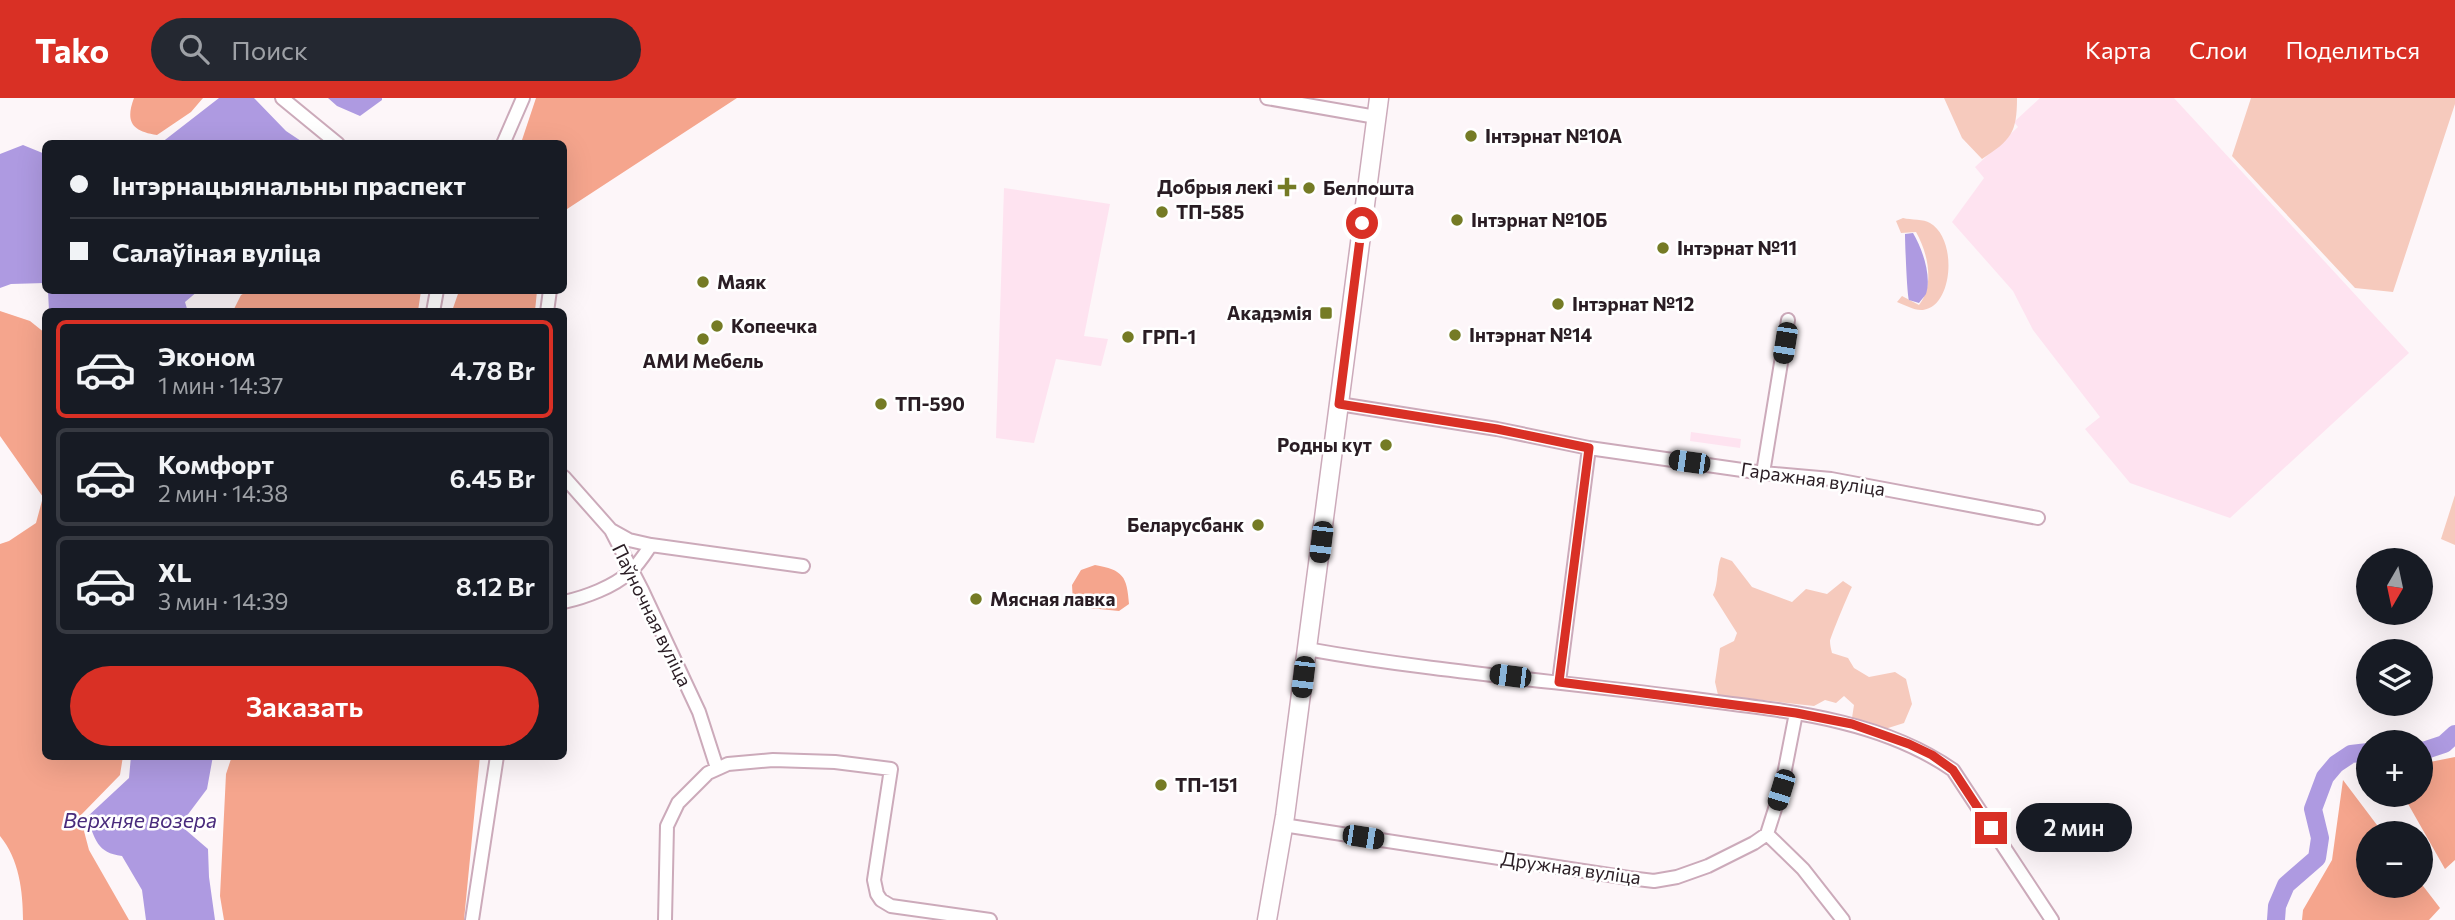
<!DOCTYPE html>
<html lang="ru">
<head>
<meta charset="utf-8">
<style>
  body { margin:0; font-family:Commissioner,sans-serif; background:#242831; color:#f1f3f6; height:100vh; display:flex; flex-direction:column; font-size:26px; white-space:nowrap }
  * { box-sizing:border-box; margin:0 }
  p { font-size:23px; color:#9ea1a6 }
  .icon { flex:none; width:38px; height:38px; fill:none; stroke:currentColor; stroke-width:2; stroke-linecap:round; stroke-linejoin:round }
  .map { position:relative; flex:1; overflow:hidden }
  .side { position:absolute; left:42px; top:210px; width:525px; height:452px; display:flex; flex-direction:column; background:#171b24; border-radius:10px; box-shadow:0 7px 28px #0002 }
  .side>* { flex:none }
  .hud { position:absolute; left:42px; top:42px; width:525px; height:154px; border-radius:10px; box-shadow:0 7px 28px #0002; display:grid; align-content:center; height:154px; padding:0 28px; background:#171b24 }
  .needle { width:46px; rotate:189deg }
  .buttons { position:absolute; left:2356px; top:450px; display:grid; gap:14px }
  .buttons a { display:grid; place-items:center; width:77px; height:77px; border-radius:50%; background:#171b24; box-shadow:0 7px 28px #0002; font-size:35px }
  .end { position:absolute; width:32px; height:32px; margin:-16px; border:9px solid #d93025; background:#fff; box-shadow:0 0 0 4px #fff }
  .from { border-radius:50% }
  .bubble { position:absolute; height:49px; border-radius:24px; background:#171b24; box-shadow:0 7px 28px #0002; font-size:23px; font-weight:600; line-height:49px; text-align:center }
  .car { position:absolute; width:21px; height:42px; margin:-21px -10px; border-radius:9px; box-shadow:0 0 5px 2px #0007; background:linear-gradient(#222 24%,#8ab4d8 0 40%,#222 0 76%,#8ab4d8 0 86%,#222 0) }
  .hud b { display:flex; align-items:center; gap:24px; height:66px; font-size:26px }
  .hud b+b { border-top:2px solid #363941 }
  .hud i { width:18px; height:18px; background:#f1f3f6 }
  ul { padding:12px 0 0; list-style:none }
  li { display:flex; align-items:center; gap:21px; height:98px; margin:0 14px 10px; padding:0 14px; border:4px solid #363941; border-radius:10px }
  li div { flex:1 }
  li b { display:block; font-size:26px }
  li em { font-style:normal; font-weight:600 }
  li.on { border-color:#d93025 }
  li>.icon { width:63px; height:63px; stroke-width:1.5 }
  .action { display:flex; gap:14px; margin-top:auto; padding:14px 28px }
  .action a { flex:1; height:80px; border-radius:42px; background:#d93025; color:#fff; font-size:28px; font-weight:600; line-height:80px; text-align:center }
  header { display:flex; align-items:center; gap:42px; box-sizing:border-box; height:98px; padding:0 35px; background:#d93025; color:#fff }
  header strong { font-size:33px }
  nav { display:flex; gap:38px; margin-inline-start:auto; font-size:24px }
  .search { width:490px; height:63px; background:#242831; display:flex; align-items:center; gap:18px; box-sizing:border-box; padding:0 24px; border-radius:38px; color:#9ea1a6; font-size:26px }
  .map>svg:first-child { display:block }
</style>
</head>
<body>
<header>
<strong>Tako</strong>
<div class="search"><svg class="icon" aria-label="search" viewBox="0 0 24 24"><circle cx="10" cy="10" r="6"/><path d="M15 15l6 6"/></svg>Поиск</div>
<nav><a>Карта</a><a>Слои</a><a>Поделиться</a></nav>
</header>
<div class="map">
<svg width="2455" height="822" viewBox="0 0 2455 822">
  <rect width="100%" height="100%" fill="#fdf6f9"/>
  <!-- built -->
  <path fill="#fee3f0" d="M2040,0H2174L2409,255L2230,420L2130,385L2085,331L2100,319L2033,232L2013,193L1952,124L1984,80L1975,69L2018,29L2014,24Z
    M1004,90L1110,106L1084,238L1108,241L1101,268L1056,261L1034,345L996,340Z
    M1691,334L1741,341L1740,350L1690,343Z"/>
  <!-- green -->
  <path fill="#f6cabd" d="M1944,0H2017C2017,35 2011,42 1982,61L1962,40Z
    M2251,0H2455V6L2393,194L2355,190L2232,58Z
    M1903,120C1911,122 1924,121 1930,125C1958,141 1953,209 1923,212C1915,213 1905,207 1897,204L1902,198L1919,207C1935,187 1928,155 1916,134L1901,135L1896,123Z
    M2455,397V447L2441,441Z
    M1721,459L1732,463L1752,489L1792,504L1806,491L1827,496L1843,483L1852,489C1850,492 1830,540 1830,543C1830,547 1831,551 1832,555L1848,560L1854,570L1869,579L1895,574L1906,581L1912,606L1904,625L1885,631L1852,620L1854,607L1844,598L1836,605L1825,602L1814,608L1718,597L1715,584L1720,550L1734,543L1737,535L1713,497C1719,484 1716,471 1721,459Z"/>
  <!-- forest -->
  <path fill="#f5a58d" d="M134,0H203L191,14L157,37C132,33 125,24 134,0Z
    M536,0H737L564,113V46L521,45Z
    M250,192H421V193L418,213H233L241,197Z
    M459,193V192L537,193L535,213H452Z
    M0,213L30,223L45,235L46,658H123L120,677L80,718L89,752L129,822H23C23,793 19,761 0,738V446L9,443L36,425L43,399L0,338Z
    M1095,467C1123,472 1127,478 1129,506L1119,513L1079,509L1073,504L1072,487L1081,472Z
    M232,658H480L464,822H224L220,798L226,676Z
    M2455,659V762L2445,771L2403,697L2420,696V666Z
    M2343,682L2383,735H2368V788H2420V784L2440,810L2429,822H2302L2303,812L2332,762Z"/>
  <!-- water -->
  <path fill="#ae9ae1" d="M219,0H254L286,33L304,45H161Z
    M328,0H382V2L360,18L337,8Z
    M23,47L45,56V185L11,186L0,190V56Z
    M1913,135C1922,150 1932,178 1926,196C1924,199 1921,202 1919,205L1909,202C1907,197 1905,144 1905,136Z
    M48,193V192L198,193L185,204L188,214L49,213Z
    M131,658H213L207,691L180,727L208,751L209,779L215,822H146L142,792L122,758C97,755 95,741 87,719L129,680Z"/>
  <g fill="none" stroke-linecap="round" stroke-linejoin="round">
    <!-- river -->
    <path stroke="#ae9ae1" stroke-width="18" d="M2420,654L2444,646L2455,636
      M2276,822L2277,808L2286,787L2317,760L2320,740L2313,711L2325,679L2336,666L2351,656L2368,654"/>
    <defs>
      <path id="minor" d="M282,0L338,46
        M1267,0L1376,19
        M503,46L523,0
        M433,214L437,192
        M547,214L550,192
        M1339,306L1497,331L1589,350L1763,375L1831,381L2038,420
        M1763,375L1788,222
        M564,379L611,432L642,492L699,614L717,670
        M611,432L629,442L651,447
        M564,504C586,499 613,489 630,474C638,467 645,456 651,447L803,468
        M1307,551C1430,573 1555,583 1679,599C1772,612 1874,617 1953,672L2052,822
        M1559,584L1589,350
        M1283,727L1629,780L1654,783L1677,779L1708,768L1754,745L1767,736L1781,692L1796,615
        M1767,736L1803,771L1843,822
        M472,822L497,658
        M665,822L667,728L678,705L708,675L728,666L773,662L835,664L891,671L874,782L877,796L881,802L891,808L990,822"/>
      <path id="primary" d="M1267,822L1285,718L1379,0"/>
    </defs>
    <!-- minor casing -->
    <use href="#minor" stroke="#ccaaba" stroke-width="16"/>
    <!-- primary casing -->
    <use href="#primary" stroke="#ccaaba" stroke-width="21"/>
    <!-- minor -->
    <use href="#minor" stroke="#fff" stroke-width="12"/>
    <!-- primary -->
    <use href="#primary" stroke="#fff" stroke-width="18"/>
  </g>
  <g fill="none" stroke-linecap="round" stroke-linejoin="round">
    <!-- route -->
    <path stroke="#d93025" stroke-width="9" d="M1362,125L1339,306L1497,331L1589,350L1559,584L1796,615L1852,626L1909,646L1932,657L1953,672L1991,730"/>
  </g>
  <!-- markers -->
  <g fill="#757b25" stroke="#fff" stroke-width="2.5">
    <circle cx="1471" cy="38" r="7"/>
    <path d="M1283.5 78.5h7v7h7v7h-7v7h-7v-7h-7v-7h7z"/>
    <circle cx="1309" cy="90" r="7"/>
    <circle cx="1162" cy="114" r="7"/>
    <circle cx="1457" cy="122" r="7"/>
    <circle cx="1663" cy="150" r="7"/>
    <circle cx="703" cy="184" r="7"/>
    <circle cx="1558" cy="206" r="7"/>
    <rect x="1319" y="208" width="14" height="14" rx="3.5"/>
    <circle cx="717" cy="228" r="7"/>
    <circle cx="1455" cy="237" r="7"/>
    <circle cx="1128" cy="239" r="7"/>
    <circle cx="703" cy="241" r="7"/>
    <circle cx="881" cy="306" r="7"/>
    <circle cx="1386" cy="347" r="7"/>
    <circle cx="1258" cy="427" r="7"/>
    <circle cx="976" cy="501" r="7"/>
    <circle cx="1161" cy="687" r="7"/>
  </g>
  <g text-anchor="middle" stroke-width="5" stroke-linejoin="round" paint-order="stroke">
    <!-- poi labels -->
    <g font-size="19" font-weight="bold" fill="#2a1d24" stroke="#fff" text-anchor="start">
      <text x="1485" y="45">Інтэрнат №10А</text>
      <text x="1273" y="96" text-anchor="end">Добрыя лекі</text>
      <text x="1323" y="97">Белпошта</text>
      <text x="1176" y="121">ТП-585</text>
      <text x="1471" y="129">Інтэрнат №10Б</text>
      <text x="1677" y="157">Інтэрнат №11</text>
      <text x="717" y="191">Маяк</text>
      <text x="1572" y="213">Інтэрнат №12</text>
      <text x="1312" y="222" text-anchor="end">Акадэмія</text>
      <text x="731" y="235">Копеечка</text>
      <text x="1469" y="244">Інтэрнат №14</text>
      <text x="1142" y="246">ГРП-1</text>
      <text x="703" y="270" text-anchor="middle">АМИ Мебель</text>
      <text x="895" y="313">ТП-590</text>
      <text x="1372" y="354" text-anchor="end">Родны кут</text>
      <text x="1244" y="434" text-anchor="end">Беларусбанк</text>
      <text x="990" y="508">Мясная лавка</text>
      <text x="1175" y="694">ТП-151</text>
    </g>
    <!-- street labels -->
    <g font-size="19" fill="#2a1d24" stroke="#fff">
      <text transform="translate(1813 381) rotate(8)" y="7">Гаражная вуліца</text>
      <text transform="translate(652 517) rotate(64)" y="7">Паўночная вуліца</text>
      <text transform="translate(1571 770) rotate(8)" y="7">Дружная вуліца</text>
    </g>
    <!-- water labels -->
    <g font-size="21" font-style="italic" fill="#492b7c" stroke="#fff">
      <text x="140" y="730">Верхняе возера</text>
    </g>
  </g>
</svg>
<div class="buttons">
<a><svg class="needle" viewBox="-14 -14 28 28"><path d="M0-13l5 13h-10z" fill="#e53935"/><path d="M0 13l5-13h-10z" fill="#9ea1a6"/></svg></a>
<a><svg class="icon" aria-label="layers" viewBox="0 0 24 24"><path d="M12 4l9 5-9 5-9-5zM3 14l9 5 9-5"/></svg></a>
<a>+</a>
<a>−</a>
</div>
<i class="end from" style="left:1362px;top:125px"></i>
<i class="end" style="left:1991px;top:730px"></i>
<div class="bubble" style="left:2016px;top:705px;width:116px">2 мин</div>
<i class="car" style="left:1785px;top:245px;rotate:189deg"></i>
<i class="car" style="left:1689px;top:364px;rotate:278deg"></i>
<i class="car" style="left:1321px;top:444px;rotate:187deg"></i>
<i class="car" style="left:1510px;top:578px;rotate:277deg"></i>
<i class="car" style="left:1303px;top:579px;rotate:187deg"></i>
<i class="car" style="left:1781px;top:692px;rotate:197deg"></i>
<i class="car" style="left:1363px;top:739px;rotate:99deg"></i>
<div class="hud">
<b><i class="from"></i>Інтэрнацыянальны праспект</b>
<b><i></i>Салаўіная вуліца</b>
</div>
<section class="side">
<ul>
<li class="on"><svg class="icon" aria-label="car" viewBox="0 0 24 24"><path d="M5 17H2v-5l4-1 3-4h7l3 4 3 1v5h-3M9 17h6M6 11h13"/><circle cx="7" cy="17" r="2"/><circle cx="17" cy="17" r="2"/></svg><div><b>Эконом</b><p>1 мин · 14:37</p></div><em>4.78 Br</em></li>
<li><svg class="icon" aria-label="car" viewBox="0 0 24 24"><path d="M5 17H2v-5l4-1 3-4h7l3 4 3 1v5h-3M9 17h6M6 11h13"/><circle cx="7" cy="17" r="2"/><circle cx="17" cy="17" r="2"/></svg><div><b>Комфорт</b><p>2 мин · 14:38</p></div><em>6.45 Br</em></li>
<li><svg class="icon" aria-label="car" viewBox="0 0 24 24"><path d="M5 17H2v-5l4-1 3-4h7l3 4 3 1v5h-3M9 17h6M6 11h13"/><circle cx="7" cy="17" r="2"/><circle cx="17" cy="17" r="2"/></svg><div><b>XL</b><p>3 мин · 14:39</p></div><em>8.12 Br</em></li>
</ul>
<div class="action"><a>Заказать</a></div>
</section>
</div>
</body>
</html>
